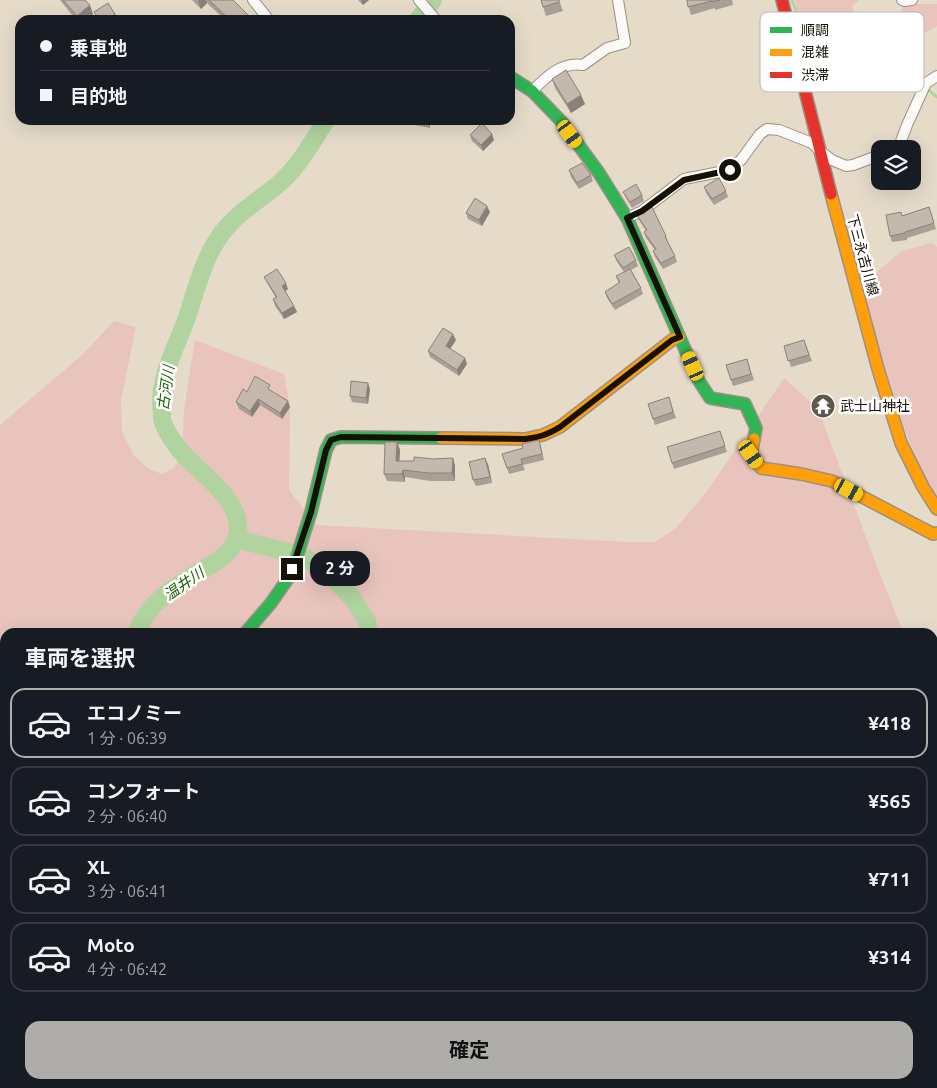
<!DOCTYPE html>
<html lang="ja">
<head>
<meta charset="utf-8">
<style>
  body { margin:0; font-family:Ubuntu,"Noto Sans JP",sans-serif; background:#242831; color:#f1f3f6; height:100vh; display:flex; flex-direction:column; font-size:19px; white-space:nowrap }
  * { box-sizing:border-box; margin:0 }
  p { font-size:16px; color:#9ea1a6 }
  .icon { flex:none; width:28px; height:28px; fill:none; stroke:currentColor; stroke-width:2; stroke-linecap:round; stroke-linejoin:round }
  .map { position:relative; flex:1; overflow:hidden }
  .details { position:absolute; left:0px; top:628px; width:938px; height:461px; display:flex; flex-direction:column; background:#171b24; border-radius:15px 15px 0 0; box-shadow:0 5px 20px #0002 }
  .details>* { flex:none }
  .guide { position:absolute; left:15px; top:15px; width:500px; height:110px; border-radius:15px; box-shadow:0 5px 20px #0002; display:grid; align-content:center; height:110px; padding:0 25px; background:#171b24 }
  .fabs { position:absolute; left:871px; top:140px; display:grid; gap:10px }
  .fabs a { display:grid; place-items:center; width:50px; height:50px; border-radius:10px; background:#171b24; box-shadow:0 5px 20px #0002; font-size:25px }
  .end { position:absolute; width:22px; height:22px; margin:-11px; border:6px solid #171005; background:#fff; box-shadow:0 0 0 2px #fff }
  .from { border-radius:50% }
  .bubble { position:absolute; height:35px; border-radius:15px; background:#171b24; box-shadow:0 5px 20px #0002; font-size:16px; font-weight:700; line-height:35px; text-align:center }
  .car { position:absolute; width:15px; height:30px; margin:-15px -8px; border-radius:6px; box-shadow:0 0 4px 1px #0007; background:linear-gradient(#f5c518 24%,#345 0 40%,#f5c518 0 76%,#345 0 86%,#f5c518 0) }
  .guide b { display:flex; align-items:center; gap:18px; height:48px; font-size:19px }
  .guide b+b { border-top:1px solid #363941 }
  .guide i { width:12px; height:12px; background:#f1f3f6 }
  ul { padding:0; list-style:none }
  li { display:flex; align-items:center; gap:15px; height:70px; margin:0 10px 8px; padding:0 15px; border:2px solid #363941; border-radius:15px }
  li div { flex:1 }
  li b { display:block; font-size:19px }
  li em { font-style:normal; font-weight:700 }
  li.current { border-color:#afada9 }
  li>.icon { width:45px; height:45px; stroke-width:1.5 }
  h2 { padding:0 25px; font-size:22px; line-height:60px }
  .cta { display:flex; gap:10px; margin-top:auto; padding:10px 25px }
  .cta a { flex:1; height:58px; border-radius:15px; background:#afada9; color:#111; font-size:20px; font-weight:700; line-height:58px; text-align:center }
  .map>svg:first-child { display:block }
</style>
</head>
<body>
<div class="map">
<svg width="937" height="1088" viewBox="0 0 937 1088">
  <rect width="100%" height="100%" fill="#e6dbc9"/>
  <!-- green -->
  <path fill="#e8c4bc" d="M795,0H859L852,6L860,27L866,33L880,35L890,33L899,23L903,4H937V26L923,34L913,48H868L831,16L809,29C800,23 797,10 795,0Z
    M931,243L937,247V497L920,468L895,404L866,304V281L902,251Z
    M114,321L136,327L121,400L122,432L134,456L149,469L162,474L174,468L182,454L184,409L195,340L284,374L290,407L289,490L317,525L628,542H655L676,528L708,490L784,378L818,409L876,564L903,632H5V1041L0,1045V425L82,355Z
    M933,698L937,707V1088H3L5,1075V1084H932Z"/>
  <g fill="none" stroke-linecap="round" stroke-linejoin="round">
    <!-- stream -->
    <path stroke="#b0d39f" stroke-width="3" d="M792,0L803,29L810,42L821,55L862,67L888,69L902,72L915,79L937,97"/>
    <!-- river -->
    <path stroke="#b0d39f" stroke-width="18" d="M418,20L433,0
      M236,539L288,552L306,558L332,577L353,599L367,621L369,632
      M137,632C146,606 171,589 194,575C212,564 235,555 238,531C241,501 204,476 185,456C177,447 169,437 164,425C162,422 162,418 162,414C157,381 175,350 186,320C196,291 203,258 222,233C239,210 264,198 284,179C302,161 313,141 326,120
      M0,825H5
      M413,1084L415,1088"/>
    <defs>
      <path id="street" d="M253,0L269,20
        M419,0L436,20
        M902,0L905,1L912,0
        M532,91C546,77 562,61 583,65L607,48L625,43L618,0
        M891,149L900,144L907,125L926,83L937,76
        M627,218L642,211L684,179L730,170L741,160L760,134L767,129L779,130L812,143L820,151L832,160L846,166L853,165L880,155
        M0,817L1,813
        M0,851H5"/>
      <path id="fast" d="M510,77L532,91L561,121L599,173L627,218L699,381L710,398L745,404L756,428L754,439
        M246,632L271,603L287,580L293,569L311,512L326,450L331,440L341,437L441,438"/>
      <path id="slow" d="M831,194L878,369L901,443L923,487L937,509
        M441,438L525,439L543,435L560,427L672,340L679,337
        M754,439L751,454L761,468L801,474L832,481L933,534L937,533"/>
      <path id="jam" d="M782,0L831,194"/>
    </defs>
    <!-- street casing -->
    <use href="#street" stroke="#9a9184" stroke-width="12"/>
    <!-- fast casing -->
    <use href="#fast" stroke="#9a9184" stroke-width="14"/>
    <!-- slow casing -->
    <use href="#slow" stroke="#9a9184" stroke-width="14"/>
    <!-- jam casing -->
    <use href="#jam" stroke="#9a9184" stroke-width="14"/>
    <!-- street -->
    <use href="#street" stroke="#fbfaf7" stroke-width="10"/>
    <!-- fast -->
    <use href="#fast" stroke="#30b455" stroke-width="11"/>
    <!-- slow -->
    <use href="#slow" stroke="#ff9f0a" stroke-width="11"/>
    <!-- jam -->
    <use href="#jam" stroke="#e5322d" stroke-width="11"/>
  </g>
  <!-- wall -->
  <path fill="#a99f96" d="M60,0H85L93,14L86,20H76Z
    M192,0H233L248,15L250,20H225L207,3L201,9Z
    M358,0H369L363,5Z
    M541,0H559L563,11L546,16Z
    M687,0H732L733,5L715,10V8L691,15Z
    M552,79L585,104L571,113L555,88Z
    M407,120H430V128L409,124Z
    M470,135L494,140L483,151L472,141Z
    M569,170L591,175L593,181L579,189L571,177Z
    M704,187L726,191L728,197L714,205L706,193Z
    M623,192L642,195L644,201L632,208L626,198Z
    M929,207L936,229L907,238V240L892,242L890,236L902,216Z
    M490,212L482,226L468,219L466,213Z
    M636,214L666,236L668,242L675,256L677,262L663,269L655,257L653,251L655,250L646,238L644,232L646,231L639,220Z
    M614,255L636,260L638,266L631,270L641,288L643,294L615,310L607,298L605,292L619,283L616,277L624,272L617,262Z
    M264,277L288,289L285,291L297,312L284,319L275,306L273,299L276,298L267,283Z
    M456,340L450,349L467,364L459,376L430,357L428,351Z
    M804,340L812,361L791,367L784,346Z
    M747,359L754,380L733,386L726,365Z
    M370,389L368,404L352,402L350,396Z
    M272,391L290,407L282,419L260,405L252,417L239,409L236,402L247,392Z
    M669,397L676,418L655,425L648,404Z
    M720,431L727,452L674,469L667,447Z
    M397,442L400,450L399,461H414L433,459L453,458L455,466V481H430L405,477V482L387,481L384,474Z
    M541,446L544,460L523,465L525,470L509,474L502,454Z
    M488,464L492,483L476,486L473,480Z"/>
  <!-- shaded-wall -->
  <path fill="#8a827a" d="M199,0H206L207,3L201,9L198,1Z
    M361,0H369L363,5Z
    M90,5L93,14L86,20H78L77,16Z
    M115,14L118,20H106Z
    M248,15L250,20H242Z
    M581,95L585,104L571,113L567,104Z
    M428,120H430V128L427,122Z
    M492,134L494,140L483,151L481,145Z
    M487,206L490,212L482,226L479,220Z
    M286,283L288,289L284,292L282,286Z
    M294,306L297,312L284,319L282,313Z
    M453,334L456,340L448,352L446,346Z
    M465,358L467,364L459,376L457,370Z
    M368,383L370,389L368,404L366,398Z
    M258,399L260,405L252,417L250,411Z
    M288,401L290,407L282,419L280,413Z
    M397,442L400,450L399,468L396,461Z
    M453,458L455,466V481L452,473Z
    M485,458L488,464L492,483L490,477Z
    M403,470L405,477V482L402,474Z"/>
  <!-- building -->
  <path fill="#c5b9ae" stroke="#8a827a" d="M63,0H85L90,5L77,16Z
    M209,0H233L248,15L242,20H230Z
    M541,0H559V2L543,7Z
    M687,0H720L712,2V1L688,7Z
    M108,3L115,14L106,20H100L94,12Z
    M566,70L581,95L567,104L552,79Z
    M418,120H428L427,122Z
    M482,123L492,134L481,145L470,135Z
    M582,163L591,175L577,183L569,170Z
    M719,178L726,191L712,199L704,187Z
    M636,184L642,195L630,202L623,192Z
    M475,198L487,206L479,220L466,213Z
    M651,205L666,236L665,237L675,256L661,263L653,251L656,249L644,232L647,230L636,214Z
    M929,207L934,223L905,232V233L890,236L886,215L901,212L902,216Z
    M629,247L636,260L623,268L614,255Z
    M277,269L286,283L282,286L294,306L282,313L273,299L277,297L264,277Z
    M630,269L641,288L612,304L605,292L620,282L616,276Z
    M443,328L453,334L446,346L465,358L457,370L428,351Z
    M804,340L809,355L788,361L784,346Z
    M747,359L751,374L731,380L726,365Z
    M255,376L270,385L268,389L288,401L280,413L258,399L250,411L236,402L243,389L247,392Z
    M351,381L368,383L366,398L350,396Z
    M669,397L673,412L653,419L648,404Z
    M720,431L725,446L672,463L667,447Z
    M539,440L542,454L521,459L522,464L507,468L502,454L523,448L522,444Z
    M385,442H397L396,461H414V457L433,459L453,458L452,473H428L403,470L402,474H384Z
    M485,458L490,477L473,480L469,462Z"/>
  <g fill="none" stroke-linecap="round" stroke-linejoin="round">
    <!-- route -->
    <path stroke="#171005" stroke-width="6" d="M292,569L311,512L326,450L331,440L341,437L525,439C540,437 547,435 560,427L672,340L680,337L627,218L642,211L684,180L730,170"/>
  </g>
  <!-- icons -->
  <defs>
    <symbol id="temple-disc" viewBox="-11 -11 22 22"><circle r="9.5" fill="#5f574a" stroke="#fff"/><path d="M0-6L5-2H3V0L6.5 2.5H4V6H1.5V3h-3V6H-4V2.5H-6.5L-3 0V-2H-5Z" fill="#fff"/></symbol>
  </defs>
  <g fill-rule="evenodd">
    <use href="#temple-disc" x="809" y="392" width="28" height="28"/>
  </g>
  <g text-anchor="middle" stroke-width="5" stroke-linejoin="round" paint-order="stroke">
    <!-- street labels -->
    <g font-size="14" fill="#171005" stroke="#fff">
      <text transform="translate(863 255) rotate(75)" y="5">下三永吉川線</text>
    </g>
    <!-- poi labels -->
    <g font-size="14" fill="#171005" stroke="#fff" text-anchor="start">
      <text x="840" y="411">武士山神社</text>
    </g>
    <!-- water labels -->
    <g font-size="15" font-style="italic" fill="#1c6305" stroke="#fff">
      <text transform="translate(166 388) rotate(-82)" y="5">古河川</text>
      <text transform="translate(184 584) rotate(-35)" y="5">温井川</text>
    </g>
  </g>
  <!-- legend -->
  <rect x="760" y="12" width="164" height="80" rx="8" fill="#fff" stroke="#b9b7b4" stroke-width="1"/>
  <rect x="770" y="27" width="22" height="6" fill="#30b455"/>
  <rect x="770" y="49" width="22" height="7" fill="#ff9f0a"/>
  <rect x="770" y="72" width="22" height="6" fill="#e5322d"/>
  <g font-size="14" fill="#171005">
    <text x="801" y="35">順調</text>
    <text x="801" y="57">混雑</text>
    <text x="801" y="80">渋滞</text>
  </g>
</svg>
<div class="fabs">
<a><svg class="icon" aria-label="layers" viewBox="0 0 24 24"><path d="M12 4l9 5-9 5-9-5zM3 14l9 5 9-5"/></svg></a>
</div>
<i class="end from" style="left:730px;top:170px"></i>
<i class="end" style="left:292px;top:569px"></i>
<div class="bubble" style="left:310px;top:551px;width:60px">2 分</div>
<i class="car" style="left:570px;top:134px;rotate:144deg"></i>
<i class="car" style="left:693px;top:366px;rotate:336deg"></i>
<i class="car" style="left:751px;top:454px;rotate:145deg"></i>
<i class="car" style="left:849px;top:490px;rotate:118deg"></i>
<div class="guide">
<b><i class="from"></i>乗車地</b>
<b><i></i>目的地</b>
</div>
<section class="details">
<h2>車両を選択</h2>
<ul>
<li class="current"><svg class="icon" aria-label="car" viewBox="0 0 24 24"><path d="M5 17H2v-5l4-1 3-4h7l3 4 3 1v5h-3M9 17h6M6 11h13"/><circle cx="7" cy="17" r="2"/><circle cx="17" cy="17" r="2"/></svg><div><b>エコノミー</b><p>1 分 · 06:39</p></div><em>¥418</em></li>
<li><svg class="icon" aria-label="car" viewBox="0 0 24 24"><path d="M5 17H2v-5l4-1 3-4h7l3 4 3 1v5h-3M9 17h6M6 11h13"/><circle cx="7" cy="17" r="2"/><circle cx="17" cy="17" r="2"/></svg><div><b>コンフォート</b><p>2 分 · 06:40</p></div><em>¥565</em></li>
<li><svg class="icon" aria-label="car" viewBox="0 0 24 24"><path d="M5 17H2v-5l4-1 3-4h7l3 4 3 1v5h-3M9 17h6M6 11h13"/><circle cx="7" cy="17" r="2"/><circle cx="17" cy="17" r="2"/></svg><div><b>XL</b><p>3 分 · 06:41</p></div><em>¥711</em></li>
<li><svg class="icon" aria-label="car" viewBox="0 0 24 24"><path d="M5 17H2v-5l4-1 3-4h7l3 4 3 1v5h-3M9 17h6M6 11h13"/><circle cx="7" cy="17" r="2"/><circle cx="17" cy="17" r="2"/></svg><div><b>Moto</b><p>4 分 · 06:42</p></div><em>¥314</em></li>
</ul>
<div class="cta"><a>確定</a></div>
</section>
</div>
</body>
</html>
